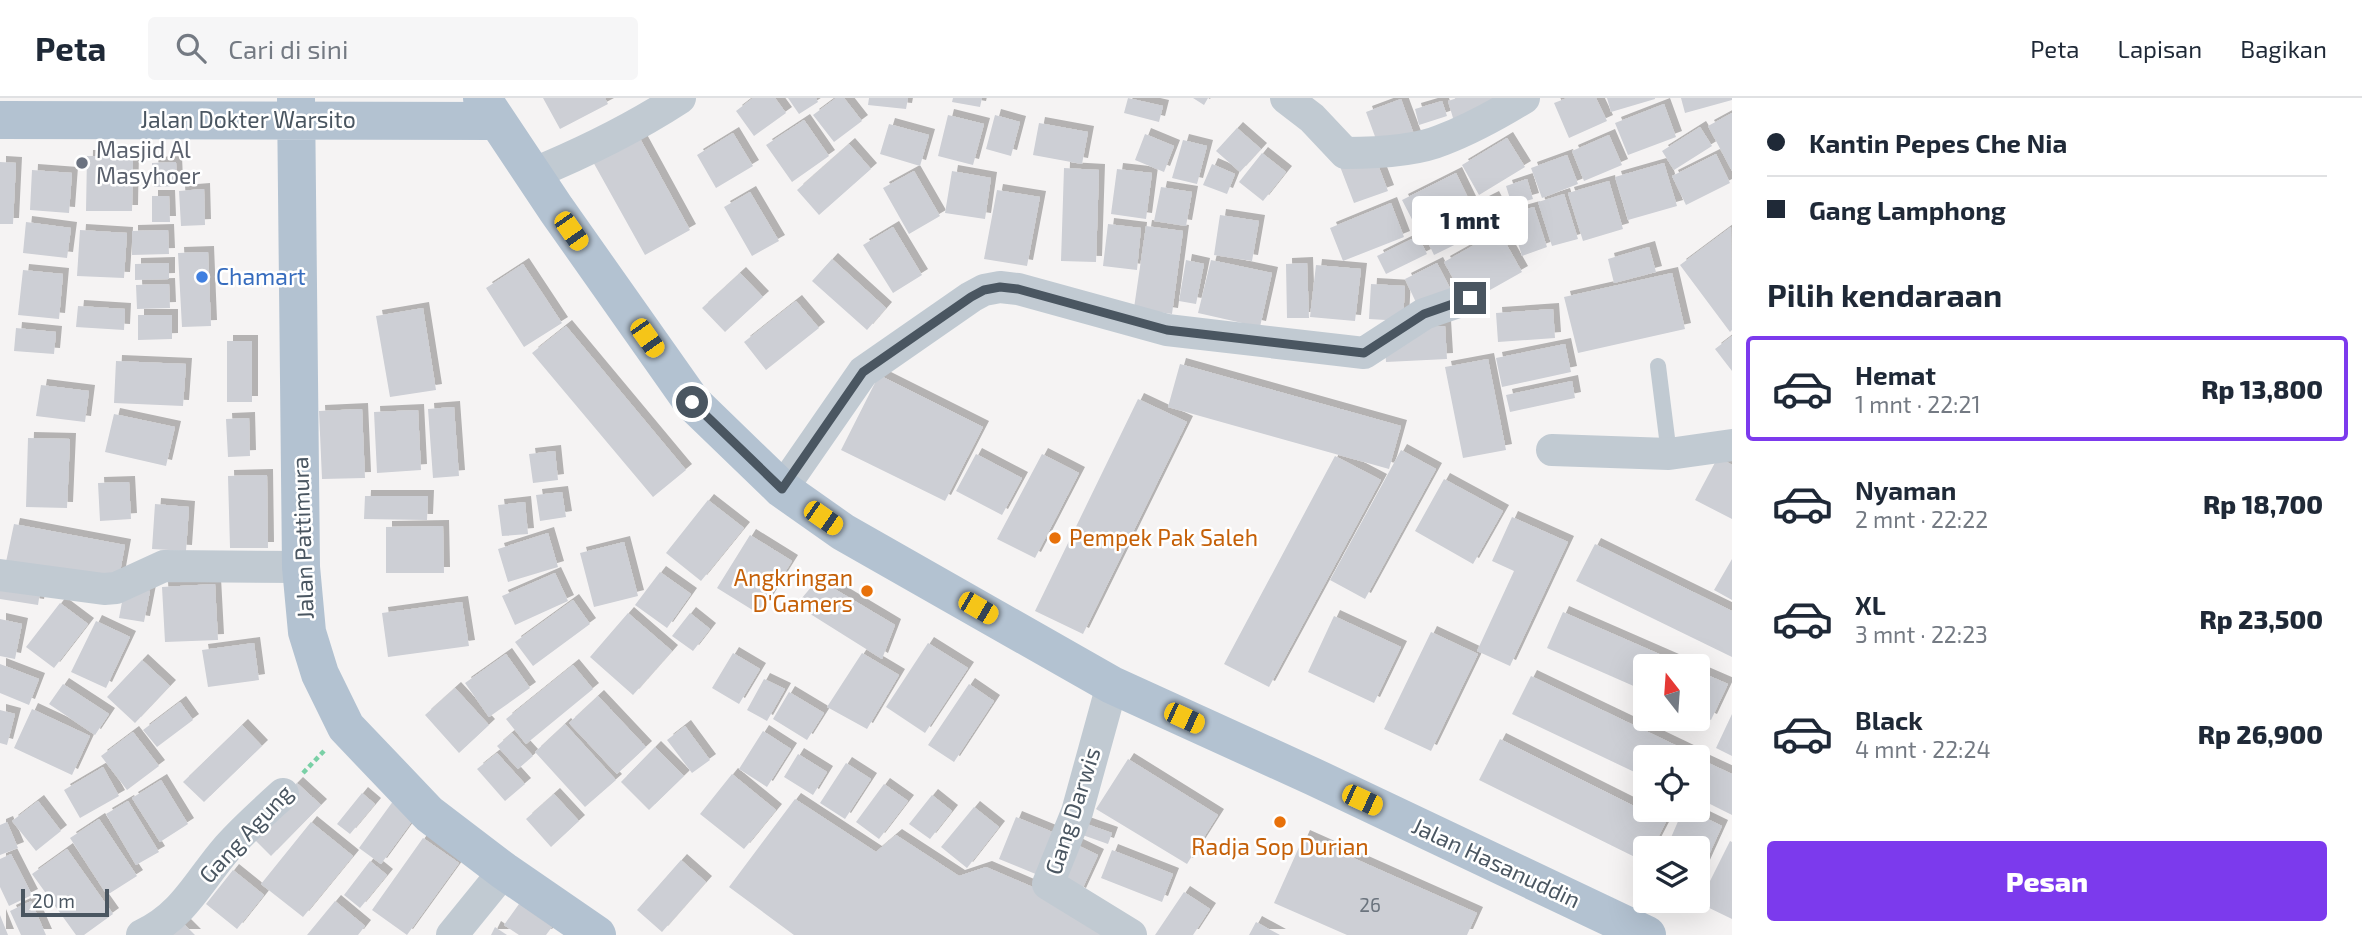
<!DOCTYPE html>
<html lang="id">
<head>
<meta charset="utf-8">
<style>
  body { margin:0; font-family:"Exo 2",sans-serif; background:#f6f6f7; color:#1f2937; height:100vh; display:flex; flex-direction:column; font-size:26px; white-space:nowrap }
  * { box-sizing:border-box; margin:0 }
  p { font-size:23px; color:#747a83 }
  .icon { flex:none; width:38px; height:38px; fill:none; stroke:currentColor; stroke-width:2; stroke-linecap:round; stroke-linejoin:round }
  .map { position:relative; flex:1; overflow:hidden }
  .details { display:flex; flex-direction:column; background:#fff; width:630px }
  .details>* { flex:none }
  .banner { display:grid; align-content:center; height:154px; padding:0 35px; background:#fff }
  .needle { width:46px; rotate:343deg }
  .tools { position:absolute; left:1633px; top:556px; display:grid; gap:14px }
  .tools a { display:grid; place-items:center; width:77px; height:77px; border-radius:7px; background:#fff; box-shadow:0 7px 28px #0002; font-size:35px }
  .scale { position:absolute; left:21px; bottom:18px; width:88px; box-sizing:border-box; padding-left:7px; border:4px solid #4a5661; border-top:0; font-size:19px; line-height:24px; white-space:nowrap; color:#4a5661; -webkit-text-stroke:5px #fff; paint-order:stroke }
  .end { position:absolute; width:32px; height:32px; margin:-16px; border:9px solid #4a5661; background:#fff; box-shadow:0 0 0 4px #fff }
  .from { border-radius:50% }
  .bubble { position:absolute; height:49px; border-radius:7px; background:#fff; box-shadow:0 7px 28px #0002; font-size:23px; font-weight:800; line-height:49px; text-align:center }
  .car { position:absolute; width:21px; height:42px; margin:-21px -10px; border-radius:9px; box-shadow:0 0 5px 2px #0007; background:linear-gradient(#f5c518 24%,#345 0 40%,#f5c518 0 76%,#345 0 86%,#f5c518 0) }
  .banner b { display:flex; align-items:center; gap:24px; height:66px; font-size:26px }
  .banner b+b { border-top:2px solid #e0e1e3 }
  .banner i { width:18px; height:18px; background:#1f2937 }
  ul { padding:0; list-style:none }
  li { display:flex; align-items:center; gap:21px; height:105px; margin:0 14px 10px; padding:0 21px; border:4px solid transparent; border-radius:7px }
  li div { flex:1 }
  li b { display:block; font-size:26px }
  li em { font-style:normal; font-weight:800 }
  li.current { border-color:#7c3aed }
  li>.icon { width:63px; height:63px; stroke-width:1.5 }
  h2 { padding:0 35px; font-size:32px; line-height:84px }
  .primary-button { display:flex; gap:14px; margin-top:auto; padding:14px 35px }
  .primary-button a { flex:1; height:80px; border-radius:7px; background:#7c3aed; color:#fff; font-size:28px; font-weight:800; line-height:80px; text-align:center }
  header { display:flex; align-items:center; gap:42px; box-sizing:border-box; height:98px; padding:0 35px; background:#fff; border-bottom:2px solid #e0e1e3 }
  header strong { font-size:33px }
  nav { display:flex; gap:38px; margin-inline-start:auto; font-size:24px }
  .search { width:490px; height:63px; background:#f6f6f7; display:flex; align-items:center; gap:18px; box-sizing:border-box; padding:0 24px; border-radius:7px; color:#747a83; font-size:26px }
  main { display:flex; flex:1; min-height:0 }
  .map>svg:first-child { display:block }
</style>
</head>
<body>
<header>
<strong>Peta</strong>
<div class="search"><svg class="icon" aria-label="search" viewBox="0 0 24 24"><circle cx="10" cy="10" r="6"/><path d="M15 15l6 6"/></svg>Cari di sini</div>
<nav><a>Peta</a><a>Lapisan</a><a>Bagikan</a></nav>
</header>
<main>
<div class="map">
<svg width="1732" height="837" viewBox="0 0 1732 837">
  <defs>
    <filter id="shadow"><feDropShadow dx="6" dy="-6" stdDeviation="0" flood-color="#0004"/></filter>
  </defs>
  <rect width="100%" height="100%" fill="#f5f3f3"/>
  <!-- building -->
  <path fill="#cdcfd5" filter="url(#shadow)" d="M543,0H605L608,6L560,31Z
    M753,0H775L786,15L754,38L736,13Z
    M788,0H816L818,4L799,16Z
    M836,0H844L862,23L834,44L813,17Z
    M869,0H908L906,11L868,7Z
    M953,0H982L980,9L952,4Z
    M1128,0L1163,8L1159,24L1124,15Z
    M1193,0H1208L1204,7Z
    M1457,0H1496L1458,37L1448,3Z
    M1567,0H1596L1607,23L1569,40L1554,5Z
    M1607,0H1655V1L1611,14Z
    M1681,0H1732V2L1685,15Z
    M1401,1L1419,50L1384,63L1366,14Z
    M1442,3L1447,18L1419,27L1415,11Z
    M1664,6L1676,39L1628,57L1615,25Z
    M1732,15V73L1708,28Z
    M948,17L984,26L973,67L938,58Z
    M995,17L1020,24L1011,58L986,51Z
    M804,22L829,58L792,84L766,47Z
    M1039,25L1088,34L1082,66L1033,57Z
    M889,26L929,37L920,68L880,56Z
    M1700,29L1712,48L1674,72L1662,53Z
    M1237,30L1261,51L1240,74L1216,53Z
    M733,35L753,68L716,90L697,57Z
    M1145,36L1174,48L1164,74L1135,62Z
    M638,37L690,132L645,157L592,62Z
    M1609,37L1622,67L1584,83L1572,53Z
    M1507,40L1525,69L1479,97L1462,67Z
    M1183,42L1207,48L1197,86L1172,80Z
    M849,46L871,71L819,117L797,92Z
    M1370,46L1388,93L1354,105L1336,58Z
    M1262,55L1286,74L1263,103L1239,84Z
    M1716,56L1730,85L1686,107L1672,78Z
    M1567,57L1578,86L1542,100L1531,70Z
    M87,58H133L132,113H86Z
    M0,64L16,65L13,126H0Z
    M176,64L177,88L154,89L152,65Z
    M1664,65L1677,108L1628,122L1615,79Z
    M1212,66L1235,76L1227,96L1203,87Z
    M1064,70L1099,72L1096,164L1061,163Z
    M1117,71L1152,75L1146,121L1111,116Z
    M32,72L72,75L69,115L30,112Z
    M914,73L940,118L909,136L883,90Z
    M952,73L991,80L985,121L945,115Z
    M1456,75L1470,104L1417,131L1402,102Z
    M1527,81L1533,101L1512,107L1506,88Z
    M1609,83L1623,131L1583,143L1568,95Z
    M1161,89L1192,94L1186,128L1154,123Z
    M204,91L205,127L181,128L179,93Z
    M997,92L1040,99L1027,168L984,161Z
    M750,94L779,143L752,158L724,109Z
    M1564,96L1578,141L1552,148L1538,104Z
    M152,98H169L170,124H152Z
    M1493,99L1505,122L1434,157L1423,134Z
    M1391,105L1404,139L1343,163L1330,130Z
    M1534,109L1547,149L1522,158L1509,116Z
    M1220,117L1259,123L1252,163L1214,157Z
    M26,124L71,130L67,160L23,155Z
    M1108,126L1141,130L1137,172L1103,168Z
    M1146,128L1183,133L1172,216L1134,210Z
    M893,129L922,177L893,195L863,147Z
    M1731,129L1732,232L1730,234L1680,167Z
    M80,132L127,135L124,180L77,178Z
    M168,132L169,156L132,157V133Z
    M1499,133L1522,174L1467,205L1444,164Z
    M1418,138L1427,156L1386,176L1377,158Z
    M1649,149L1656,174L1614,185L1608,161Z
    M208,154L211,228L182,229L178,155Z
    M832,161L886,210L867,232L812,183Z
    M1186,162L1204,166L1196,206L1179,203Z
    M1211,162L1272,175L1260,229L1198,215Z
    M169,165V181L135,182V166Z
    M1307,165L1309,220H1287L1286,166Z
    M1437,165L1453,196L1420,213L1405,181Z
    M523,166L562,225L524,249L486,190Z
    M1316,167L1361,171L1355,223L1310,219Z
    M23,172L63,176L59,221L18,217Z
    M740,175L763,199L725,234L702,210Z
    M1672,175L1685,231L1578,255L1564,199Z
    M169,186L170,210L137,211L136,187Z
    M1371,186L1405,188L1403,223L1369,221Z
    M796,203L819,230L766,272L744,244Z
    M78,208L125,211L124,232L76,229Z
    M423,210L436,292L390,299L376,218Z
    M1553,211L1555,240L1498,244L1496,215Z
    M138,217H172V241L138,242Z
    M566,228L686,372L653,399L532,255Z
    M1445,228L1447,261L1386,264L1384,231Z
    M16,230L56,234L54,256L14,253Z
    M1732,238V273L1715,251Z
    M227,243H252V304H227Z
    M1565,246L1571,274L1502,289L1496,260Z
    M1488,261L1506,352L1463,360L1445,269Z
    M116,263L186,266L183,308L114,305Z
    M1180,266L1401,328L1389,371L1168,309Z
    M879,277L983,329L945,403L841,352Z
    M1572,283L1575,300L1510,314L1506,297Z
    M41,287L89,293L85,324L36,318Z
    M1138,301L1187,324L1083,536L1035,513Z
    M454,309L459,378L433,380L428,311Z
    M362,311L365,380L322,381L319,313Z
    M418,312L421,372L377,375L374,314Z
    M114,316L175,329L166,368L105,354Z
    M249,320L250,358L228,359L226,321Z
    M28,340L70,341L67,410L26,409Z
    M1401,352L1436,371L1365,501L1330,482Z
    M555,353L558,382L533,385L529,356Z
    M976,356L1022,380L1002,417L956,393Z
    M1042,356L1079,375L1035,460L997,441Z
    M1335,358L1381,382L1269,589L1224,566Z
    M1718,359L1732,367V421L1695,402Z
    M267,377L268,450H230L228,378Z
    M1444,381L1503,413L1473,466L1415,433Z
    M129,384L131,421L100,423L98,385Z
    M562,394L566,419L540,423L536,397Z
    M365,398H428L427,422L364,421Z
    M708,402L744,430L701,483L666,455Z
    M525,404L528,436L502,438L498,407Z
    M155,406L189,409L186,453L152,451Z
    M1512,419L1568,444L1510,568L1477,553L1514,473L1492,463Z
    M14,426L125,447L118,485L6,464Z
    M443,428L444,475H386V429Z
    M548,435L558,469L508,484L498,451Z
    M750,437L792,463L759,516L717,490Z
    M624,444L638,498L594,509L580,455Z
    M1595,446L1732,513V559L1576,483Z
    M1732,461V502L1714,492Z
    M660,474L691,496L667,530L635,507Z
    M555,475L568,503L515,527L502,498Z
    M0,481L41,488L38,507L0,501Z
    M818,481L895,527L882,561L796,507Z
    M215,486L218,542L165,544L162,489Z
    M125,488L150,493L144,524L119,520Z
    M573,502L590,526L533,568L515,544Z
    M462,504L469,548L388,559L382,515Z
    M60,505L88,526L54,570L26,549Z
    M1563,514L1689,569H1645V593L1547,550Z
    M628,515L672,553L633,597L590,559Z
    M690,515L710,531L693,553L672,538Z
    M1334,518L1401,549L1374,605L1308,574Z
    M0,521L22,526L15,561L0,558Z
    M96,523L130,539L106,590L71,574Z
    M1431,534L1478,556L1431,653L1384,631Z
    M254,545L259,582L208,589L202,552Z
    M928,545L968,570L925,635L886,609Z
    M733,555L760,571L739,606L712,590Z
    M862,555L899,577L867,631L827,609Z
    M506,556L530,590L489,619L465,585Z
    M142,562L170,588L135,625L107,599Z
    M0,566L39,581L29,607L0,595Z
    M573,567L593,591L526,646L506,621Z
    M1698,573L1728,586L1711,622L1698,616Z
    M1531,578L1692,655L1689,660H1645V679L1512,616Z
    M764,581L785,591L767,623L747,612Z
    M63,586L109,616L95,637L49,606Z
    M969,586L994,603L954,664L928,647Z
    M455,590L489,627L459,655L425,617Z
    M789,594L824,615L807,642L773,621Z
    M598,598L646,649L617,676L569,625Z
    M180,604L193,622L157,649L143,632Z
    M32,611L90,638L72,677L14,650Z
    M0,612L15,616L7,647L0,645Z
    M1732,616V658L1716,650Z
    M565,626L616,682L585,709L535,654Z
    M242,627L262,648L204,704L183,684Z
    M685,628L710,662L692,675L667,642Z
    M763,633L791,651L767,689L739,671Z
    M133,634L159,668L127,692L101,658Z
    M512,635L533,658L518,671L497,648Z
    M1500,641L1666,724L1652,751H1645V764L1479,682Z
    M655,649L684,678L649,712L621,684Z
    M497,655L525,686L505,703L477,671Z
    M798,656L827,674L813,697L784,679Z
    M1128,661L1218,717L1187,766L1096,711Z
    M1704,663L1732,676V717L1698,700V678Z
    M846,665L871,681L845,721L820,705Z
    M103,669L119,698L80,720L64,692Z
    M732,676L776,712L744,751L700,716Z
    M161,682L188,726L160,744L132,700Z
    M297,685L321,707L271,758L248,735Z
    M884,686L908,703L879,741L856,724Z
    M362,695L375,706L350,736L337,726Z
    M399,695L421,711L381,766L359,750Z
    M554,696L579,723L551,749L526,721Z
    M932,697L952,713L930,741L909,726Z
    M795,701L876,754L896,737L959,778L986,769L1035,790L1110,837H794L729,789Z
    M38,703L61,733L36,753L12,723Z
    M128,703L159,754L136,767L106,716Z
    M974,709L999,729L967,770L941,749Z
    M1683,712H1689L1722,728L1698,781V751H1666Z
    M1016,719L1055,735L1038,777L999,761Z
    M99,721L137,778L107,797L70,740Z
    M7,724L18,750L0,757V727Z
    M311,724L353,758L303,819L261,786Z
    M1081,724L1112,735L1108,746L1077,735Z
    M1304,738L1477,815L1467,837H1347L1274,805Z
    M423,740L459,765L407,837L372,812Z
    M1730,743L1732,744V821L1699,805Z
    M1073,745L1098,757L1080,796L1055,783Z
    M67,751L113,816L84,837H76L32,776Z
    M1112,752L1173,776L1162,804L1101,780Z
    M11,756L32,797L9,808L0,789V761Z
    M681,762L706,784L662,834L637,812Z
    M370,763L387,777L360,810L344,797Z
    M233,772L264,797L237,831L206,806Z
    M1184,794L1210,811L1193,837H1155Z
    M31,803L46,837H21L10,813Z
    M335,803L365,828L358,837H307Z
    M519,806L552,829L546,837H519L504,827Z
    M0,817L8,837H0Z
    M1256,824L1280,837H1249Z
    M183,825L195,837H171Z
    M495,829L507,837H491Z"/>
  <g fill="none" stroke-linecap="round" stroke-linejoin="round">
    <!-- path -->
    <path stroke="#7ad0a6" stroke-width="4.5" stroke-dasharray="5 3.5" stroke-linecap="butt" d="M303,675L324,653"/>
    <!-- service -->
    <path stroke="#c1cad2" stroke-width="16" d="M1658,268L1669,356"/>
    <!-- minor -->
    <path stroke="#c1cad2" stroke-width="32" d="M1286,0L1312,20L1345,55C1373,55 1416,53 1442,42C1471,31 1498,16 1524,0
      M532,76C583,55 634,30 680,0
      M1552,352L1669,356L1732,347
      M782,391L863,274L971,199L984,192L1000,189L1018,191L1167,232L1364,255L1424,216L1470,200
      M0,477L104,491L116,490L164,468L301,469
      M1112,587L1077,714L1048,786L1131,837
      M142,837C184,818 199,782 228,749C245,730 264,713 283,696
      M452,837L504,773"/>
    <!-- primary -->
    <path stroke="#b3c2d1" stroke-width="38" d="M296,0L301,469L307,534L320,576L346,629L429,716L504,773L597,837
      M482,0L556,111L692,304L782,391L843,434L1112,587L1314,679L1647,837
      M0,22L496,23"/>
  </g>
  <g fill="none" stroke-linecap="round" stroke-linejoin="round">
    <!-- route -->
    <path stroke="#4a5661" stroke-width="9" d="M692,304L782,391L863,274L971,199L984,192L1000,189L1018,191L1167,232L1364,255L1424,216L1470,200"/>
  </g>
  <!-- markers -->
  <circle fill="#6b7280" stroke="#fff" stroke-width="2.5" cx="82" cy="65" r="7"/>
  <circle fill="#3f7fe0" stroke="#fff" stroke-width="2.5" cx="202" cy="179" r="7"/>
  <g fill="#e8710a" stroke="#fff" stroke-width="2.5">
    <circle cx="1055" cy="440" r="7"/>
    <circle cx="867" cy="493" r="7"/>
    <circle cx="1280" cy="724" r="7"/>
  </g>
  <g text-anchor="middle" stroke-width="5" stroke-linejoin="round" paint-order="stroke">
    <!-- number labels -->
    <g font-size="19" fill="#6b747e">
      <text x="1370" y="814">26</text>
    </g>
    <!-- street labels -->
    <g font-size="23" fill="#4a5661" stroke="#fff">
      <text x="248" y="30">Jalan Dokter Warsito</text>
      <text transform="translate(303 440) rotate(-92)" y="8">Jalan Pattimura</text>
      <text transform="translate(1073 713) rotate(-72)" y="8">Gang Darwis</text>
      <text transform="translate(246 736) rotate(-47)" y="8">Gang Agung</text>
      <text transform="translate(1496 765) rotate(25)" y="8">Jalan Hasanuddin</text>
    </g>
    <!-- worship labels -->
    <g font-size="23" fill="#5b616d" stroke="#fff" text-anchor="start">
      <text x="96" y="60">Masjid Al<tspan x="96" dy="26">Masyhoer</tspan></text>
    </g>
    <!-- shop labels -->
    <g font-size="23" fill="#366cbe" stroke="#fff" text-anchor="start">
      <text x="216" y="187">Chamart</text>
    </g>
    <!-- food labels -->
    <g font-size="23" fill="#c56008" stroke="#fff" text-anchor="start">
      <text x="1069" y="448">Pempek Pak Saleh</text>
      <text x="853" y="488" text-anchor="end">Angkringan<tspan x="853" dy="26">D'Gamers</tspan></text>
      <text x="1280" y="757" text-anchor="middle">Radja Sop Durian</text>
    </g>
  </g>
</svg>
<div class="tools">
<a><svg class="needle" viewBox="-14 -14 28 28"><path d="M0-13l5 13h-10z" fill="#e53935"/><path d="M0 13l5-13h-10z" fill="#747a83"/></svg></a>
<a><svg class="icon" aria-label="locate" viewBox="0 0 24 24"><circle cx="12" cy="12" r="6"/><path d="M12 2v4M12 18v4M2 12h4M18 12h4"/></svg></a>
<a><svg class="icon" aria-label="layers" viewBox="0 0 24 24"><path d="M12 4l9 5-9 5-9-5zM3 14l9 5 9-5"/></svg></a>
</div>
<div class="scale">20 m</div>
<i class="end from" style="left:692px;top:304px"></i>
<i class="end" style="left:1470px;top:200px"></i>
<div class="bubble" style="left:1412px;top:98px;width:116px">1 mnt</div>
<i class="car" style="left:571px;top:133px;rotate:145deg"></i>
<i class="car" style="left:647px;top:240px;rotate:145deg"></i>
<i class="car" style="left:823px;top:420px;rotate:125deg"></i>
<i class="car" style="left:978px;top:510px;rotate:120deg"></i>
<i class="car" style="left:1184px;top:620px;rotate:115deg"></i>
<i class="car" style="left:1362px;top:702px;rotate:115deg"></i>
</div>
<section class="details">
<div class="banner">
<b><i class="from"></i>Kantin Pepes Che Nia</b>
<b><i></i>Gang Lamphong</b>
</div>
<h2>Pilih kendaraan</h2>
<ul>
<li class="current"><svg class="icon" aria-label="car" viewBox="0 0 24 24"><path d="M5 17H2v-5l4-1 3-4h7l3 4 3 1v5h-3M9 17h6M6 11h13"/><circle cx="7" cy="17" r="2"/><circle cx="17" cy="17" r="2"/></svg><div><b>Hemat</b><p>1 mnt · 22:21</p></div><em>Rp 13,800</em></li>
<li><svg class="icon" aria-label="car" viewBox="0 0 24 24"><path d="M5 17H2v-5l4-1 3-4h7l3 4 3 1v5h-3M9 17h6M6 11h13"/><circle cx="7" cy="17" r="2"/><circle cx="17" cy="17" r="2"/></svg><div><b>Nyaman</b><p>2 mnt · 22:22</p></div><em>Rp 18,700</em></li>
<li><svg class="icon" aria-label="car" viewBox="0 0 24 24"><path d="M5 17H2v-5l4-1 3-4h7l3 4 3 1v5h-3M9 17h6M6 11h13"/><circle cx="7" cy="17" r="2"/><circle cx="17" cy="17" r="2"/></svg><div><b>XL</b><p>3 mnt · 22:23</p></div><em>Rp 23,500</em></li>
<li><svg class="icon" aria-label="car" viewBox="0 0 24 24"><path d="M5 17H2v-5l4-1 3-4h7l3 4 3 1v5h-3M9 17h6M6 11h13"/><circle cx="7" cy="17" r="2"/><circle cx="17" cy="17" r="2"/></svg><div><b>Black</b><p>4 mnt · 22:24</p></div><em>Rp 26,900</em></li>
</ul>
<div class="primary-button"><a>Pesan</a></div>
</section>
</main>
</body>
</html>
